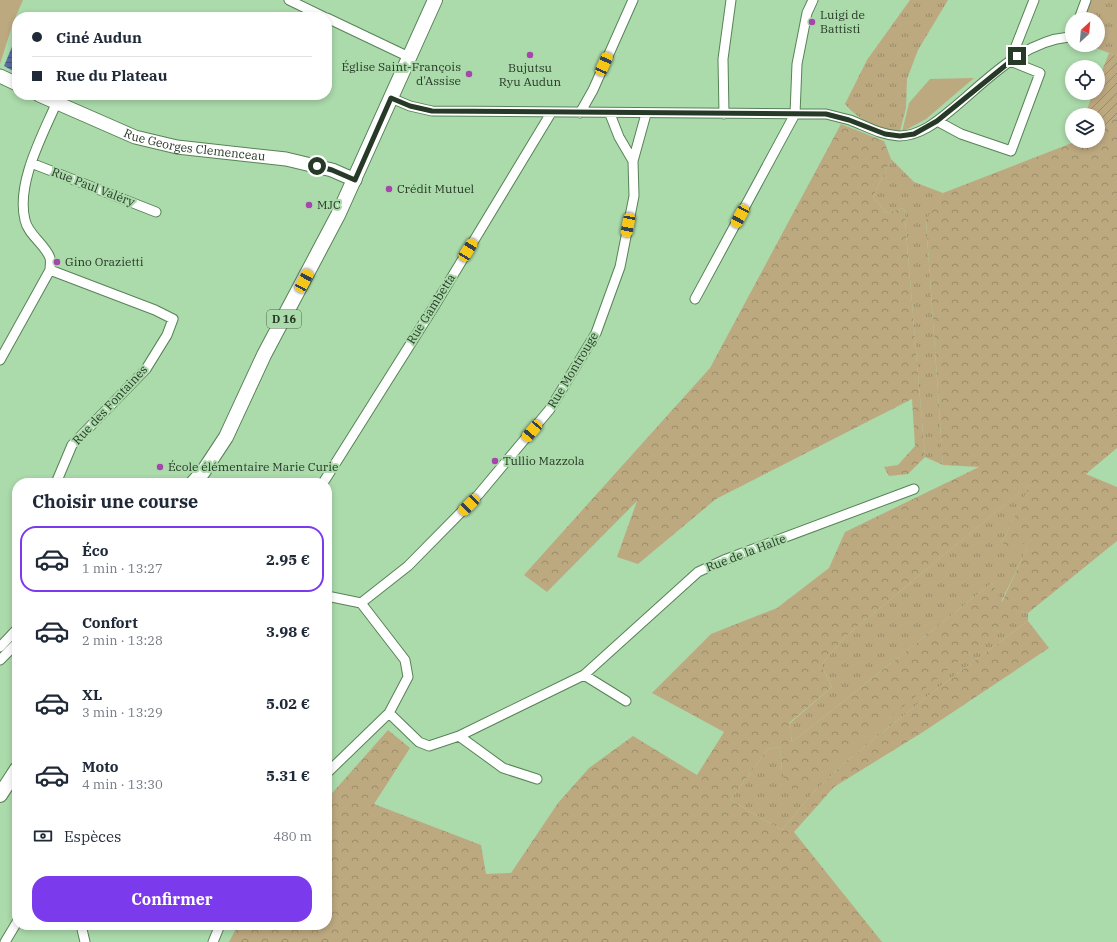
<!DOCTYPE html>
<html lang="fr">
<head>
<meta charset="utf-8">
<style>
  body { margin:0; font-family:"IBM Plex Serif",serif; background:#f6f6f7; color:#1f2937; height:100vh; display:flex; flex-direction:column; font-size:15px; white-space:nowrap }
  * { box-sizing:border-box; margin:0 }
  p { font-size:13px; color:#747a83 }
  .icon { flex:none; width:22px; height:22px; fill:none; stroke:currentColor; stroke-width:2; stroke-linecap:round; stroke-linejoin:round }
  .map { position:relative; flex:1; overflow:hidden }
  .panel { position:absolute; left:12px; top:478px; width:320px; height:452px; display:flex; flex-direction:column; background:#fff; border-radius:16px; box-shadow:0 2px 6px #0003 }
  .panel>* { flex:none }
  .guide { position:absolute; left:12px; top:12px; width:320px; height:88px; border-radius:16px; box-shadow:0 2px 6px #0003; display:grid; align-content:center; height:88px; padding:0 20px; background:#fff }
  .needle { width:26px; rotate:26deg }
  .buttons { position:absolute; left:1065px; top:12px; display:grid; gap:8px }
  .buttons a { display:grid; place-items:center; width:40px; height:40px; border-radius:50%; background:#fff; box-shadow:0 2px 6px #0003; font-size:20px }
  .end { position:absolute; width:18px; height:18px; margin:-9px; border:5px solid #273927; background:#fff; box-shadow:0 0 0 2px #fff }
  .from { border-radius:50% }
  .car { position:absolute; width:12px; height:24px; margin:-12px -6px; border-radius:5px; box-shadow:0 0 3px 1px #0007; background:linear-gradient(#f5c518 24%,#345 0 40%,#f5c518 0 76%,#345 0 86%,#f5c518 0) }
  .guide b { display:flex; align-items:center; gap:14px; height:38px; font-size:15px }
  .guide b+b { border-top:1px solid #e0e1e3 }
  .guide i { width:10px; height:10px; background:#1f2937 }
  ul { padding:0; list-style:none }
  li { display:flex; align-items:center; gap:12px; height:66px; margin:0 8px 6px; padding:0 12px; border:2px solid transparent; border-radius:16px }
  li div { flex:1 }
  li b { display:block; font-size:15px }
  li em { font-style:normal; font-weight:700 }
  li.selected { border-color:#7c3aed }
  li>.icon { width:36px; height:36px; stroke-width:1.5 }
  h2 { padding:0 20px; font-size:18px; line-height:48px }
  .pay { display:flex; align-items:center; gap:10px; height:44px; padding:0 20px; font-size:15px }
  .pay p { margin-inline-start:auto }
  .action { display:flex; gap:8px; margin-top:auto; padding:8px 20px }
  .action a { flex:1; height:46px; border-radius:16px; background:#7c3aed; color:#fff; font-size:16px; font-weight:700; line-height:46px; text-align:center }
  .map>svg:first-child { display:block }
</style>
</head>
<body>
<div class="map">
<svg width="1117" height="942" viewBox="0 0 1117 942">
  <defs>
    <pattern id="grass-tufts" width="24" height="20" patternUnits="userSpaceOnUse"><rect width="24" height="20" fill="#bda980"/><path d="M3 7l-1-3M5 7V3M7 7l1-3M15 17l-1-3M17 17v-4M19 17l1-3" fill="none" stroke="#9a8b69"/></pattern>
    <pattern id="forest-crowns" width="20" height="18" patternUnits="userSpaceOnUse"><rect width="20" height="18" fill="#bda980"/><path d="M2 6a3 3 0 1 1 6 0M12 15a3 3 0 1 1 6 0" fill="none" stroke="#9a8b69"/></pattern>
    <pattern id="garden-furrows" width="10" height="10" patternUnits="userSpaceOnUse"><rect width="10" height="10" fill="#bda980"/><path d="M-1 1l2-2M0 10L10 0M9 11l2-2" fill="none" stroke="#9a8b69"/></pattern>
    <pattern id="water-rules" width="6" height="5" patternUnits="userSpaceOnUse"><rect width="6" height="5" fill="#586fa1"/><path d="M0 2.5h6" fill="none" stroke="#45587c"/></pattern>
  </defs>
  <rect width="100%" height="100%" fill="#abdaab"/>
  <!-- grass -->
  <path fill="url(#grass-tufts)" d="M910,0H948L918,50L907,79L906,108L900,131C879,129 859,121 845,104L867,60Z
    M1086,0H1117V56L1088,45H1098V19H1079Z
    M891,159L914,182L943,193L926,221L943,465L925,457L904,208L886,213L873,197Z
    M1032,482L1002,542L1033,536L1001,602L992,583L792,742L789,724L832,687L821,665L846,636Z
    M1020,611L1028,613V621L938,688L843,764L812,794L782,830L730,800L768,749L780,747L782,772Z"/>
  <!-- forest -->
  <path fill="url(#forest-crowns)" fill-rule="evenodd" d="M1117,116V448L1086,474L1117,487V541L1028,613L1020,611L808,784L794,790L786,786L782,772L780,747L768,749L730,800L782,830L812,794L843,764L938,688L1028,621L1049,648L923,732L834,787L794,832L882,942H229L238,925H327V799L388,730L410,748L374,804L481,845L486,874L511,873L558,803L589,768L633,736L697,775L724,732L652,693L711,634L777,608L829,568L845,532L979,467L943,465L926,220L943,193L1077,141H1098V133ZM1031,483L1002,542L1012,552L1032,537L1002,602L992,583L792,742L789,723L832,687L821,665L846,636Z
    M841,124L884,141L891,159L873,197L886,213L904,208L925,457L908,474L889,476L884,467L898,465L915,446L912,399L716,499L638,564L617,557L637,501L547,592L524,575L710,368Z"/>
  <!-- park -->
  <path fill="#bda980" d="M0,0H23L13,23L0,64Z
    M974,78L926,119L902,132L909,103L930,79Z"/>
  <!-- garden -->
  <path fill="url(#garden-furrows)" d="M1109,53L1117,56V116L1098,133V115H1085L1093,93H1098V81Z"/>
  <!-- water -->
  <path fill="url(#water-rules)" d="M14,42L17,43V73L4,66Z"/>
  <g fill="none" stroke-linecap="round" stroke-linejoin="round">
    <defs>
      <path id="street" d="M289,0L324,17
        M327,18L409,57
        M1079,19L1086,0
        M391,98L410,106L432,111L826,114C834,116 842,118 850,120C866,126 881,135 899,136C922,136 940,119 957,105C989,78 1024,41 1069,37L1072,33
        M580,113L593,90L633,0
        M610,114L619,137L633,161
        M724,114L723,59L731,0
        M937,121L961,134L1011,151L1040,73L1010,61L1034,0
        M31,163L156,212
        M50,270L155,310L173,319L167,335L146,369L72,445L56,483
        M695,299L795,114L797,64L807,13L813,0
        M0,360L50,270C50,267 51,261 50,258C45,244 28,235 25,220C16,184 42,136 56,104
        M323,483L435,305L551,113
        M327,596L361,603L405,660L408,677L389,713L419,742L429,746L459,736L584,675L698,572L724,560L914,489
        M361,603L408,566L479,494L550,409L596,333L620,267L634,196L633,161L646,114
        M0,647L17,629
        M0,660L17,643
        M584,675L626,701
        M459,736L503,768L537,779
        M327,773L389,713
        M81,925L85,942
        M5,942L17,922
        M213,942L220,925"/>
      <g id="secondary">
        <path d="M0,76L17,84"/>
        <path id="s1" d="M39,95L135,137L177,147L286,159L332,170L355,180"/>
      </g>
      <path id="primary" d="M193,483L203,472L226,437L264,355L338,215L435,0
        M0,795L17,769"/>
    </defs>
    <!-- street casing -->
    <use href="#street" stroke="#578357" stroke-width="11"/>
    <!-- secondary casing -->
    <use href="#secondary" stroke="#578357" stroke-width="15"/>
    <!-- primary casing -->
    <use href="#primary" stroke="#578357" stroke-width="16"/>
    <!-- street -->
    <use href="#street" stroke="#fff" stroke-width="9"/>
    <!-- secondary -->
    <use href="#secondary" stroke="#fff" stroke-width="13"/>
    <!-- primary -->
    <use href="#primary" stroke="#fff" stroke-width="14"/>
  </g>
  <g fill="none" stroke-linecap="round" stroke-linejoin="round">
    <!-- route -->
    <path stroke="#273927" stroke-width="5" d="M317,166L332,170L355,180L391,98L410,106L432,111L826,114L849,120L885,134L900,136L914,134L937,121L1017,56"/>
  </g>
  <!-- markers -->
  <g fill="#a545ad" stroke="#abdaab" stroke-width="1.5">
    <circle cx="812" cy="22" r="4"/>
    <circle cx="530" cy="55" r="4"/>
    <circle cx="469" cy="74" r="4"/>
    <circle cx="389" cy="189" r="4"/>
    <circle cx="309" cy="205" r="4"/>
    <circle cx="57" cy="262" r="4"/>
    <circle cx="495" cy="461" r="4"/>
    <circle cx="160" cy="467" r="4"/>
  </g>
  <g text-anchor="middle" stroke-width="4" stroke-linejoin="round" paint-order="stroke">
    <!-- shield labels -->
    <rect fill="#abdaab" stroke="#4f694f" stroke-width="1" x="267" y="310" width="34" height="18" rx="3"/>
    <g font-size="11" font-weight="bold" fill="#273927">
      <text x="284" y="323">D 16</text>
    </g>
    <!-- poi labels -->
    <g font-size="12" fill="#273927" stroke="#abdaab" text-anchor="start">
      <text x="820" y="19">Luigi de<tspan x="820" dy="14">Battisti</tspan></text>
      <text x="461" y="71" text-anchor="end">Église Saint-François<tspan x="461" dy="14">d'Assise</tspan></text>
      <text x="530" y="72" text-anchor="middle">Bujutsu<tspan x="530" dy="14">Ryu Audun</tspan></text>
      <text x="397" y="193">Crédit Mutuel</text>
      <text x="317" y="209">MJC</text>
      <text x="65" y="266">Gino Orazietti</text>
      <text x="503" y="465">Tullio Mazzola</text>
      <text x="168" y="471">École élémentaire Marie Curie</text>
    </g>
    <!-- street labels -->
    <g font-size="12" fill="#273927" stroke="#abdaab">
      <text dy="4" stroke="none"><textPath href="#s1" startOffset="165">Rue Georges Clemenceau</textPath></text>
      <text transform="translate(93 187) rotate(21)" y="4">Rue Paul Valéry</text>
      <text transform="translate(431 309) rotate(-58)" y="4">Rue Gambetta</text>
      <text transform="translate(573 370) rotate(-59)" y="4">Rue Montrouge</text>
      <text transform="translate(110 405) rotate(-47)" y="4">Rue des Fontaines</text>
      <text transform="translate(746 553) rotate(-21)" y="4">Rue de la Halte</text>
    </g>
  </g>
</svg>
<div class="buttons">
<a><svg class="needle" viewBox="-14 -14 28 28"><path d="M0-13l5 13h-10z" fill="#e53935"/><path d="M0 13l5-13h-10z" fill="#747a83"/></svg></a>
<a><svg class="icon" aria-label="locate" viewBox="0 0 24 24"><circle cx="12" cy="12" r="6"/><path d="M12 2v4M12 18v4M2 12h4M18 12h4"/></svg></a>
<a><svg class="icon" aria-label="layers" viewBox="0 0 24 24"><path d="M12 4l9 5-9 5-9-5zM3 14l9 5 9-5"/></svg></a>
</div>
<i class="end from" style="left:317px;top:166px"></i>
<i class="end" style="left:1017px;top:56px"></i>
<i class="car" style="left:604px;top:64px;rotate:24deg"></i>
<i class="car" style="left:740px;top:216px;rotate:208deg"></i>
<i class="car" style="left:628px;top:225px;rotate:191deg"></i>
<i class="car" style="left:468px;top:250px;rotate:31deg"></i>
<i class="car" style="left:304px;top:281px;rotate:28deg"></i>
<i class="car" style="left:532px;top:431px;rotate:220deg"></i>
<i class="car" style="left:469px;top:505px;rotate:225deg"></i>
<div class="guide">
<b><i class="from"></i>Ciné Audun</b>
<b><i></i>Rue du Plateau</b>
</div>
<section class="panel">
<h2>Choisir une course</h2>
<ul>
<li class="selected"><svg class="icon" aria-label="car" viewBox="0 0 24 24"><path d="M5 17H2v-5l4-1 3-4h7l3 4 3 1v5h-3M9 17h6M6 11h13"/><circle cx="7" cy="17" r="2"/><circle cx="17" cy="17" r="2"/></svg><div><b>Éco</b><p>1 min · 13:27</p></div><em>2.95 €</em></li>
<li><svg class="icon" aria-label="car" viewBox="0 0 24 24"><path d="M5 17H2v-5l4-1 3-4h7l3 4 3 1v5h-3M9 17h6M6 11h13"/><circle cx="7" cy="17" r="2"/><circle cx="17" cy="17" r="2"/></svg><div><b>Confort</b><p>2 min · 13:28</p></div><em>3.98 €</em></li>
<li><svg class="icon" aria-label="car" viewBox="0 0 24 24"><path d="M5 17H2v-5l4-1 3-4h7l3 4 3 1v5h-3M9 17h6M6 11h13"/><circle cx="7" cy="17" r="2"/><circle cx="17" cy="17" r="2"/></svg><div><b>XL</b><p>3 min · 13:29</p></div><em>5.02 €</em></li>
<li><svg class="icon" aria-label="car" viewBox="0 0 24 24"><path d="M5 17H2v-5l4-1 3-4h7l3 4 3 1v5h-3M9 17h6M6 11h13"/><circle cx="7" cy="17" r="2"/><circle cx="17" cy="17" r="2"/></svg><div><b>Moto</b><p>4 min · 13:30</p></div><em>5.31 €</em></li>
</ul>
<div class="pay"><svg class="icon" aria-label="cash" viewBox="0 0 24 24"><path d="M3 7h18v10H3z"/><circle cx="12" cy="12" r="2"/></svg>Espèces<p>480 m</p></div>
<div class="action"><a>Confirmer</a></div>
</section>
</div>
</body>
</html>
